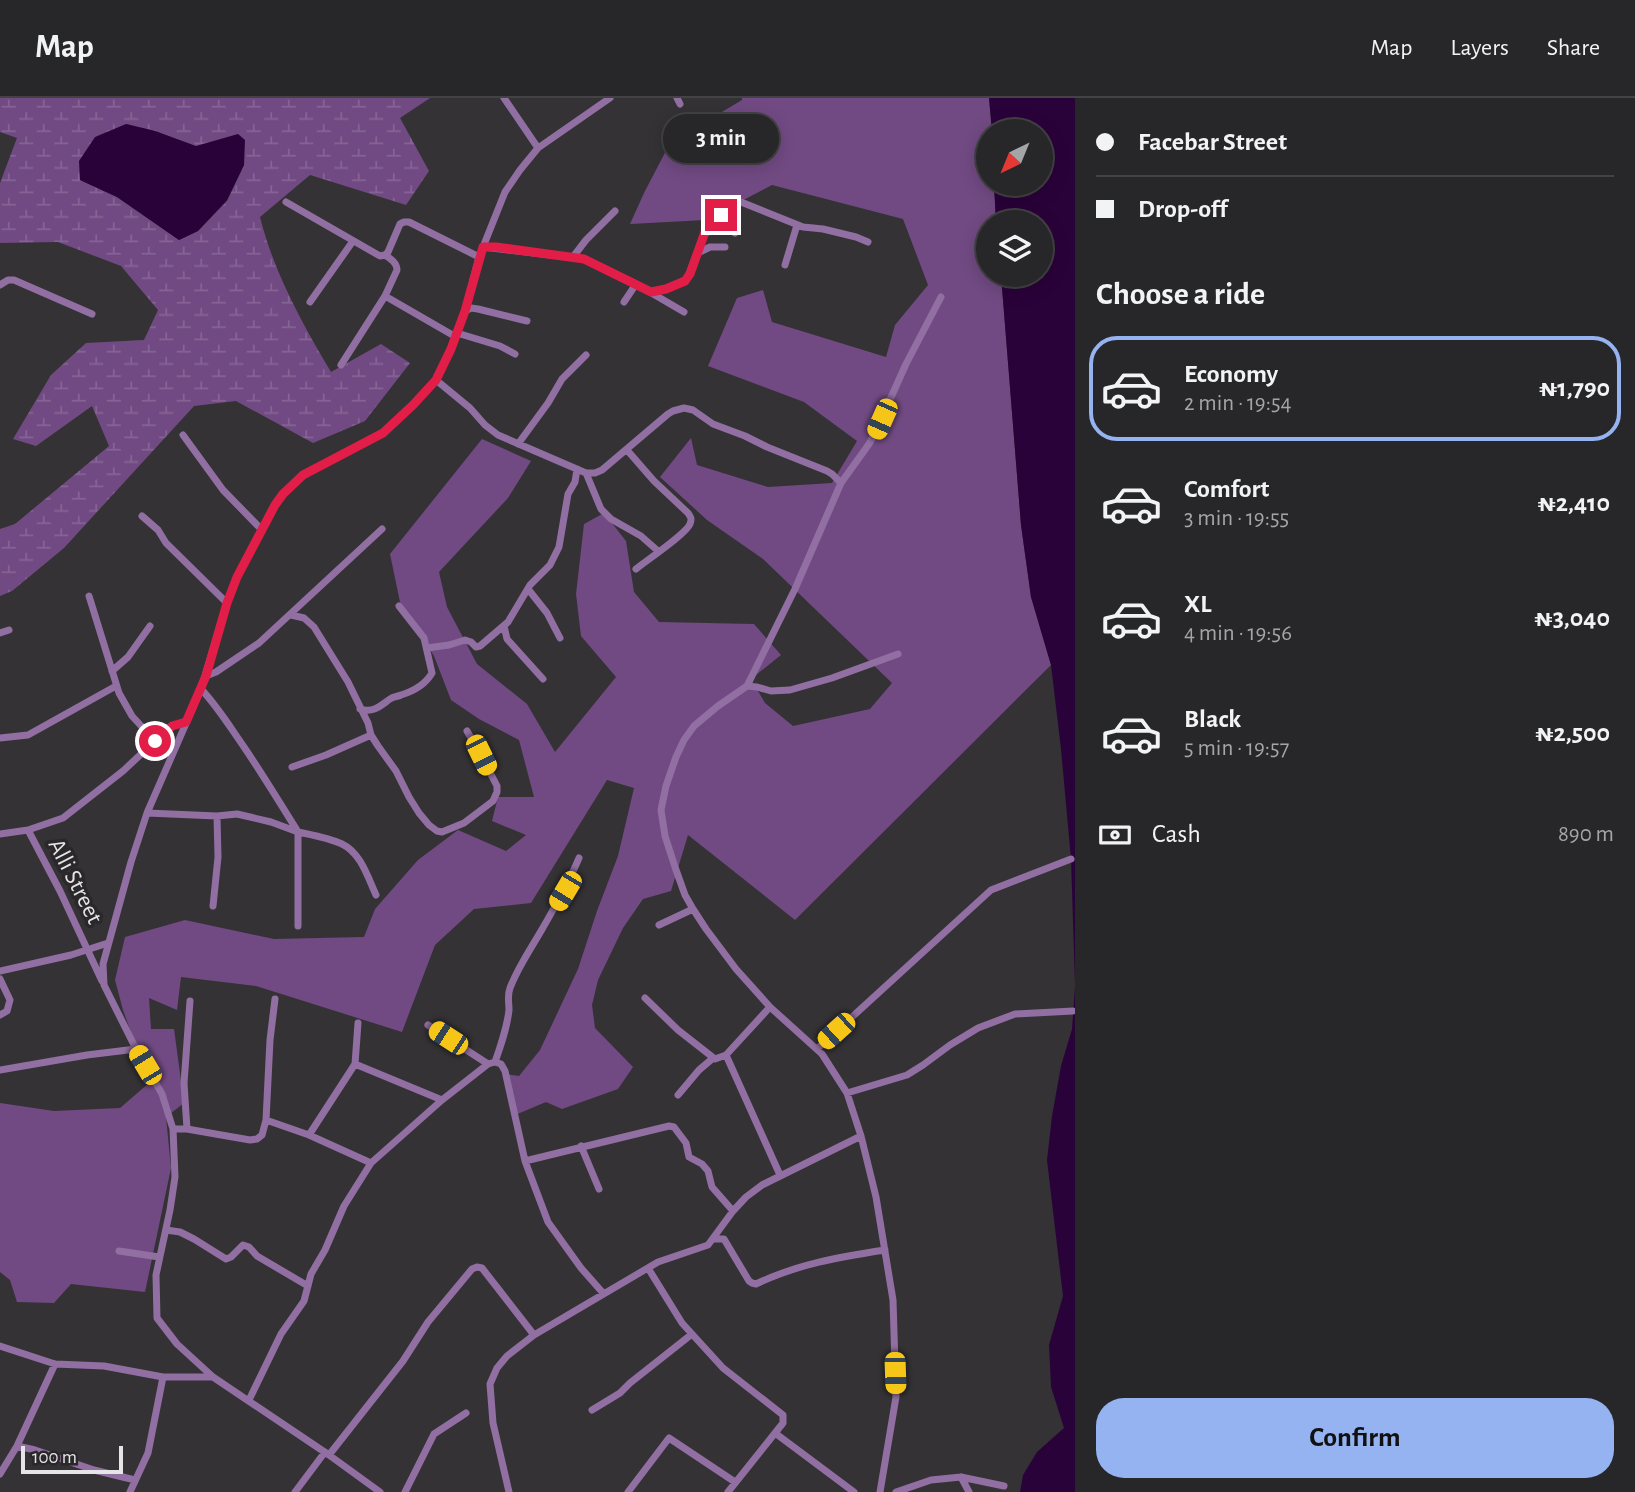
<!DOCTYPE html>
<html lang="en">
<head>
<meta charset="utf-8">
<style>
  body { margin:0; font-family:"Alegreya Sans",sans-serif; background:#2f2e30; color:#f1f3f6; height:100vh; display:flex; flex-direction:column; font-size:26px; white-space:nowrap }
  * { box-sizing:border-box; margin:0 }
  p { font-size:23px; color:#a4a5a8 }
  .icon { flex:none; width:38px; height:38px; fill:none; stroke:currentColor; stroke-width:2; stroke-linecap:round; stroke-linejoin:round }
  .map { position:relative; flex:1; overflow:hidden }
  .drawer { display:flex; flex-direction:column; background:#272628; width:560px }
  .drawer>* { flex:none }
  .top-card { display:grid; align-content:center; height:154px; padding:0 21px; background:#272628 }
  .needle { width:46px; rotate:223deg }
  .buttons { position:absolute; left:976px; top:21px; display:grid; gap:14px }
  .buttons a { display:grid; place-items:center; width:77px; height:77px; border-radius:50%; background:#272628; box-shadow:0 4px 18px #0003,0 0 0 2px #434345; font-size:35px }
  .scale { position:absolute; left:21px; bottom:18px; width:102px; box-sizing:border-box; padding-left:7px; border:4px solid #e6e5e6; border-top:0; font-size:19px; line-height:24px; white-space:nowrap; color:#e6e5e6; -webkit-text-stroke:5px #2a282b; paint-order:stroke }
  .end { position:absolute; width:32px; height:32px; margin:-16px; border:9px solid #e11d48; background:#fff; box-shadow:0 0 0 4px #fff }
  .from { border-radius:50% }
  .bubble { position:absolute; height:49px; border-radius:24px; background:#272628; box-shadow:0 4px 18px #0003,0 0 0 2px #434345; font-size:23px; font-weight:600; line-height:49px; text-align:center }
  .car { position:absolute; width:21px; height:42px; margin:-21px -10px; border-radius:9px; box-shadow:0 0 5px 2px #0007; background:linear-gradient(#f5c518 24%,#345 0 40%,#f5c518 0 76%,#345 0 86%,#f5c518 0) }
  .top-card b { display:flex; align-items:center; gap:24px; height:66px; font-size:26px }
  .top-card b+b { border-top:2px solid #434345 }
  .top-card i { width:18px; height:18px; background:#f1f3f6 }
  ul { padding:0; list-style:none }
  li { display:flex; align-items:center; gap:21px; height:105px; margin:0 14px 10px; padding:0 7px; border:4px solid transparent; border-radius:28px }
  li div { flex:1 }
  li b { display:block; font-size:26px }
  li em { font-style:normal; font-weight:600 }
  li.selected { border-color:#95b2f1 }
  li>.icon { width:63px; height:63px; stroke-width:1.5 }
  h2 { padding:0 21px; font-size:32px; line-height:84px }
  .pay { display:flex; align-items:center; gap:18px; height:77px; padding:0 21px; font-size:26px }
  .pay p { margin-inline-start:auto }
  .cta { display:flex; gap:14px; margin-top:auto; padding:14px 21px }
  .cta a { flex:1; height:80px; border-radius:28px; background:#95b2f1; color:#111; font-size:28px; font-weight:600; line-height:80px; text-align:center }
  header { display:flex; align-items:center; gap:42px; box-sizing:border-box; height:98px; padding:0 35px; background:#272628; border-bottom:2px solid #434345 }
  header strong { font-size:33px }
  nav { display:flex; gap:38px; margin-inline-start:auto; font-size:24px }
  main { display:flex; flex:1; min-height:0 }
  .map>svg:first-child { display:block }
</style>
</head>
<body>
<header>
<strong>Map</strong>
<nav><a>Map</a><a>Layers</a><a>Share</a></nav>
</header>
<main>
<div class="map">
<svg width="1075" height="1394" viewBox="0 0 1075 1394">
  <defs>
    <pattern id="wetland-marsh" width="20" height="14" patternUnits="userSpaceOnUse" patternTransform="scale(1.75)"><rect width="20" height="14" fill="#714a83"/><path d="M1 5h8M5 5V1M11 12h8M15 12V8" fill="none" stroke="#856495"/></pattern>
  </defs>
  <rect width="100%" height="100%" fill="#343235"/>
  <!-- grass -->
  <path fill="#714a83" d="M742,0H989L992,33H989V86H994L996,124H989V177H1001L1021,427L1031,499L1051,567L795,822L688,737L671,793L643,801L623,830L598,882L592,907L595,930L633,969L618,991L562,1011L546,1004L515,1017L505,976L519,978L540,952L578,871L597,813L618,758L634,690L607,682L531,805L474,811L435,847L402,934L256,888L181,879L177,912L149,900L151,931H174L184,1005L166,1019L171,1070L145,1194L71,1186L54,1205L17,1204L10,1182L0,1174V1005L54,1013L120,1010L149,985L123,912L115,882L125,839L185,822L274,841L364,839L375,811L418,762L458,732L506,753L526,737L492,723L498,699H534L519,642L479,621L451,602L434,558L400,504L390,456L482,341L531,363L508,400L439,474L447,509L477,566L527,606L555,654L616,579L581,538L576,496L584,426L604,415L626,443L634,494L659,524L754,526L781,557L751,581L765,605L793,628L870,611L892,585L763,461L707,422L660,379L691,340L697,367L768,389L832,385L857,343L804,304L708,268L737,200L763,192L772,224L886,259L895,227L928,187L903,121L772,87L705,122L630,126L644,95L670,45L742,2Z"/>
  <!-- wetland -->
  <path fill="url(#wetland-marsh)" fill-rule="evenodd" d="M0,0H430L400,20L429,73L406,107L310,77L260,119C274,175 302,225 331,274L381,246L410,265L365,323L313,345L236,303L194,308L64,450L12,493L0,498V431L15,426L109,348L92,308L36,348L13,341L51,277L86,245L144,242L158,212L121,168L58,144L0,145V85L17,40L0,34ZM126,26L155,33L244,67L227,103L198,133L179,142L117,99L80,82Z"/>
  <!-- water -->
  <path fill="#2a023a" d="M989,0H1075V886L1071,761L1061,651L1051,567L1031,499L1021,427L1001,177H1041V124H996L994,86H1041V33H992Z
    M126,26L155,33L196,48L238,36L245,42L244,67L227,102L198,133L179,142L117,99L80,82L79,63L95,39Z
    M1075,889V1394H1020L1023,1377L1037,1354L1064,1330L1051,1289L1049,1247L1063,1198L1047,1062L1052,1018L1061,968L1072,931Z"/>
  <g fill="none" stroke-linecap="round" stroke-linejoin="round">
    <!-- minor -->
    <path stroke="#916fa2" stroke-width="7" d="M504,0L538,50
      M677,0L680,6
      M286,104L380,158L385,157C391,161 397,165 397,172L385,198L456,239
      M705,136C712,130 728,130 735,135
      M483,149L584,161L636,186L684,214
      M698,155L710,149H725
      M385,157L388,154L400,126L404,124H409L479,159
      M573,159L586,142L615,113
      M785,167L797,127
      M0,187L8,182H14L92,216
      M651,194L666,191L685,183L689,176L705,134L730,108L741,104L803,129L823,131L856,139L868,144
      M310,204L353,143
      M624,204L636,186
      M465,213L471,210L478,211L527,223
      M457,235L500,248L515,256
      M341,267L385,198
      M436,282L470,310L485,327L498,337L586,375H595L602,372L668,316L673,313L684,310L693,312L713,326L745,338L767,349L827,373L832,376L841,385
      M183,337L223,392L261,431
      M518,346L548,305L562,281L586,257
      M627,352L654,383L688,415C691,420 692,420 690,426C686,436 647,462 636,471
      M586,375L601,411L611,421L641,438L658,453
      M142,418L158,432L166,445L227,505
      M528,491L547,515L560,540
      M89,498L119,595L132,618L155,643
      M291,517L304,520L314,529L348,584L368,625L371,637L378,648L396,673L409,699L419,715L429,727L437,733L442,734L464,725L493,703L497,694V688L481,657L467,633
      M504,528L507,541L543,581
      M0,535L9,532
      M427,550L449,547L465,542L471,544L476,549L480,548L508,524L530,487L550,467L559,449L568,396L575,384L577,371
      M112,573L128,559L150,528
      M206,578L216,574L259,545L382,431
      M747,588L757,589L771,593L790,592L832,580L898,556
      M201,591C218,609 230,629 244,649C263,677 280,705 298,734C312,737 329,740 342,746C361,755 368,780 376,797
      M360,611C374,615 380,608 390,601C394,598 397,599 401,597C414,593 425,587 432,575L424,540L399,508
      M0,640L28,637L116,588
      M292,669L326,657L371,637
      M147,715L217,718L237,716L271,724L298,734V828
      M28,732L60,793L102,883
      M0,736L28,732L63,720L123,673L170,629L186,624
      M213,808L218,759L217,718
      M659,827L693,811
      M0,873L71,857L108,845
      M0,881L10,902L7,913L0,917
      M645,900L678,932L715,961L726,957L770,909
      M428,927L488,966
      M817,951L991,792L1071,761
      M726,957L780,1077
      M495,964L501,966L505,973L525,1063L548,1124L581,1170L603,1195
      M495,964C501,947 507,930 509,912C509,904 507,898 510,890C518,869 530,852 541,833C555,809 568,786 579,760
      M355,966L358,925
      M0,972L87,957L136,951
      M847,995L907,977L923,967L950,947L978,930L1015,916L1073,913
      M678,997L699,972L712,961
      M266,1022L309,1037L371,1065
      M173,1031H187L250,1042L257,1041L262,1037L266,1022L270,942L275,901
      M187,1031L184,985L190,903
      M309,1037L355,966L442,1002
      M581,1048L599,1091
      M525,1063L669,1028L674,1029L686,1045L689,1059L702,1066L708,1073L712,1089L733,1113
      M166,1132L180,1134L194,1141L226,1161L231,1159L243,1147L249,1149L257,1158L308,1188
      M714,1141H724L749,1183L752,1185L756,1186C798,1166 839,1159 885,1152
      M119,1153L159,1159
      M648,1170L682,1225L723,1270L783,1317V1325L728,1394
      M0,1248L55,1266L104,1268L163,1279H212
      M249,1302L281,1236L304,1203L311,1176L325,1152L344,1108L371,1065L442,1002L488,966L495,964
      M592,1312L620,1295L630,1285L692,1236
      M775,1335L854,1394
      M17,1348L35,1352L94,1372L135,1382
      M329,1357L403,1263L428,1224L472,1171L477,1169L482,1170L534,1237
      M0,1376L17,1348L55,1266
      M961,1379L969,1394
      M130,1394L148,1355L163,1279
      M295,1394L325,1354
      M380,1394L329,1357L213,1279L177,1246L157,1220L156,1177L170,1112L175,1079L173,1031L162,996L136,951L104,887L103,866L131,764L147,715L201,591L227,505L237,479L275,407L283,396L303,377L383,335L413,307L436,282L451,251L465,213L479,159L505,94L520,72L538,50L610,0
      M405,1394L434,1336L466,1315
      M509,1394L493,1325L490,1286L497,1270L507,1258L534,1237L658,1164L708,1147L733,1113L746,1099L762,1087L861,1038
      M628,1394L669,1340L735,1384
      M880,1394L896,1299L893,1202L876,1099L861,1038L847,995L822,956L770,909L736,871L706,831L693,811L685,797L675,769L665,738L661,712L666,688L676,659L684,642L694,628L718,608L747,588L795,491L841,385L869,346L875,335L906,266L941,199
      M896,1394L931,1382L961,1379L1004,1388"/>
  </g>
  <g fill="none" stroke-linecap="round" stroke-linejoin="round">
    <!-- route -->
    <path stroke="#e11d48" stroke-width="9" d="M155,643L172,628L186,624L206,578L227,505L237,479L275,407L283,396L303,377L383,335L413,307L436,282L451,251L465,213L483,149H496L584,161L651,194L666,191L685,183L690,176L705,134L721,117"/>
  </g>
  <g text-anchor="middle" stroke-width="7" stroke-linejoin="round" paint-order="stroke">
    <!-- street labels -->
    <g font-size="24" fill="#e6e5e6" stroke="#2a282b">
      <text transform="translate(76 783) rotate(63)" y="8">Alli Street</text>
    </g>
  </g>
</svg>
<div class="buttons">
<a><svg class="needle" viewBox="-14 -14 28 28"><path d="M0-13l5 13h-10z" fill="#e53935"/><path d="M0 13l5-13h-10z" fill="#a4a5a8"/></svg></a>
<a><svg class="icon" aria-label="layers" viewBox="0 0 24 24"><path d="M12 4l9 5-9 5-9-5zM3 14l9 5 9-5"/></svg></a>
</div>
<div class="scale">100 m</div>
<i class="end from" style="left:155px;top:643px"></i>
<i class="end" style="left:721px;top:117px"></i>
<div class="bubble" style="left:663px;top:16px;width:116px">3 min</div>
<i class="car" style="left:882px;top:321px;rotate:204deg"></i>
<i class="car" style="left:481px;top:657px;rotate:154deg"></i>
<i class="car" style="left:565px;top:793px;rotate:211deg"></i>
<i class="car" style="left:836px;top:933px;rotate:228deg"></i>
<i class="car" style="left:448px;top:940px;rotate:303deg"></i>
<i class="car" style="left:145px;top:967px;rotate:329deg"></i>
<i class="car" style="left:895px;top:1275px;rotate:178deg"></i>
</div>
<section class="drawer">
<div class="top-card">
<b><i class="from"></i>Facebar Street</b>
<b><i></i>Drop-off</b>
</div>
<h2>Choose a ride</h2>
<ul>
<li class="selected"><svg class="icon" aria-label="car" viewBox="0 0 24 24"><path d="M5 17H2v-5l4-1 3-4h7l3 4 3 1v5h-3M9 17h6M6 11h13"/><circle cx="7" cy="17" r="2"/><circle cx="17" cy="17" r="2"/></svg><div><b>Economy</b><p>2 min · 19:54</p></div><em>₦1,790</em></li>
<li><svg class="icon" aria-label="car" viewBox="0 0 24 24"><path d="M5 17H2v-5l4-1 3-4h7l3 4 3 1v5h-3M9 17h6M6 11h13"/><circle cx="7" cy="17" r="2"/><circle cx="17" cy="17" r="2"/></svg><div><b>Comfort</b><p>3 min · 19:55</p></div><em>₦2,410</em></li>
<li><svg class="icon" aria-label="car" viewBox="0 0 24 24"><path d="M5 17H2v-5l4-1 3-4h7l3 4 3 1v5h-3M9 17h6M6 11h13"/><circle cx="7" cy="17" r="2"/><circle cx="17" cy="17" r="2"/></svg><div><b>XL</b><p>4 min · 19:56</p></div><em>₦3,040</em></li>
<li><svg class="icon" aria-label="car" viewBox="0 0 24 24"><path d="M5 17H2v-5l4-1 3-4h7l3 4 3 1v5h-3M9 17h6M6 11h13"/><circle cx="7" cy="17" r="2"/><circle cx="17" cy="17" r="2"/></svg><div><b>Black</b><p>5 min · 19:57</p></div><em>₦2,500</em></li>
</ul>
<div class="pay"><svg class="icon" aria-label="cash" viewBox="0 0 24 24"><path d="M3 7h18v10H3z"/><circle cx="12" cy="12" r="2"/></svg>Cash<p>890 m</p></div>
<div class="cta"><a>Confirm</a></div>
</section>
</main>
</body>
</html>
